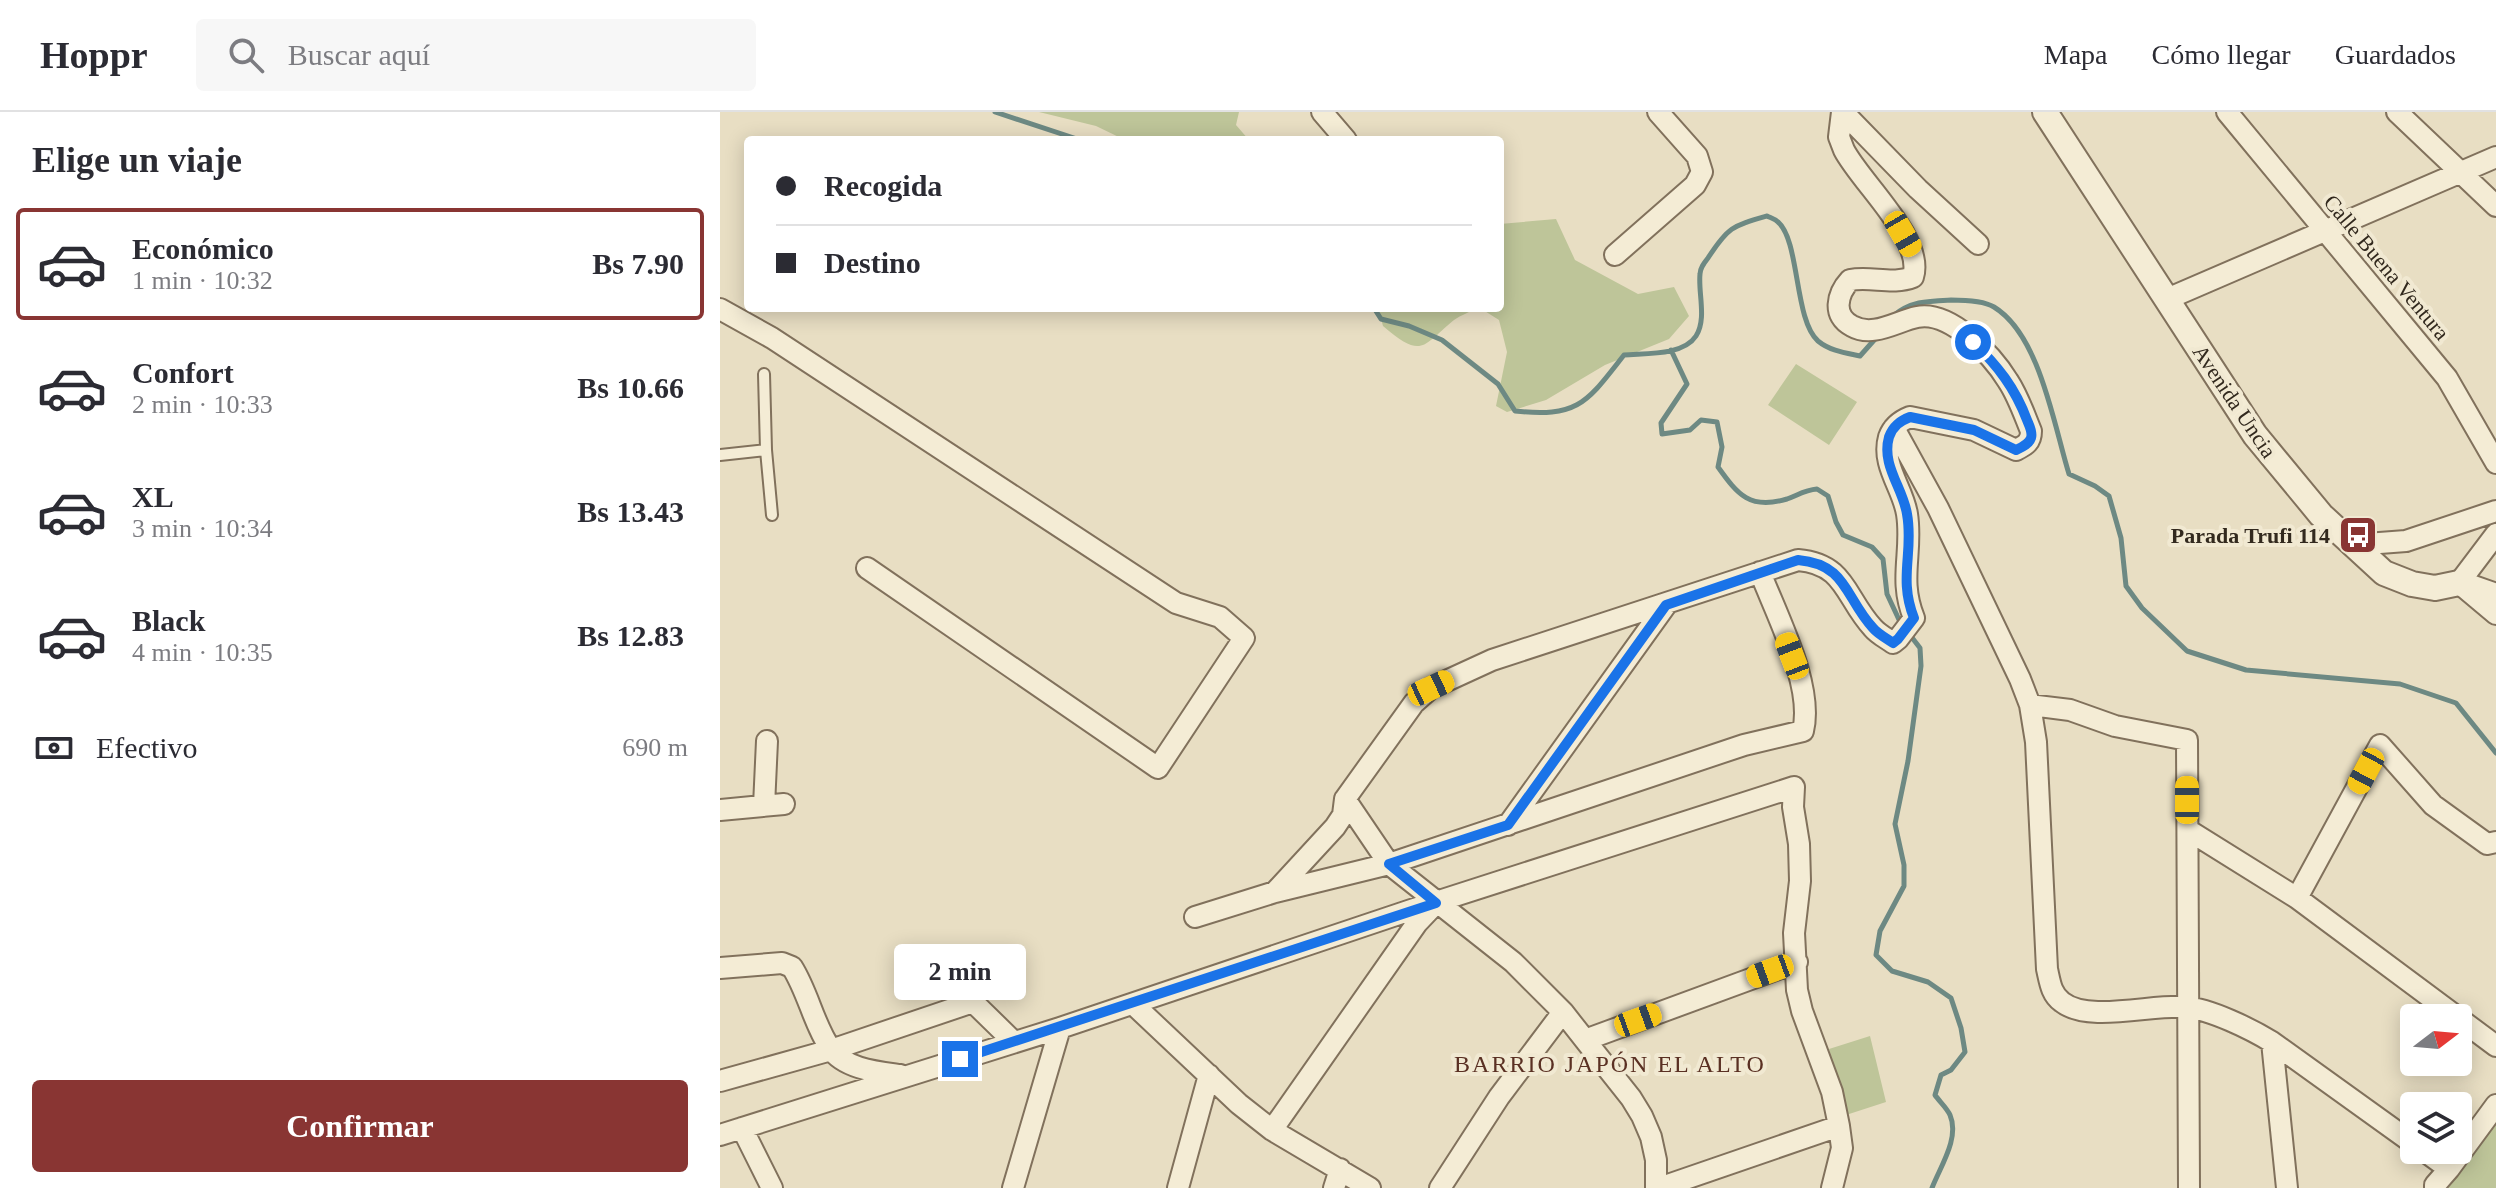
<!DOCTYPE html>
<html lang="es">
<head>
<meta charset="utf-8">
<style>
  body { margin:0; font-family:Georgia,serif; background:#f7f7f7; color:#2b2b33; height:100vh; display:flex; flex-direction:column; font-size:30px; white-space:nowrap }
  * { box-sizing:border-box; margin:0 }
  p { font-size:26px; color:#7c7c81 }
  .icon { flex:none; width:44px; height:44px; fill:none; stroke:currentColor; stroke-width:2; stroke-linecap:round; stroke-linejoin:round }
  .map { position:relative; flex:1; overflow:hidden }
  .sheet { display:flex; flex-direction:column; background:#fff; width:720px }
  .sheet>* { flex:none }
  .hud { position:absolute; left:24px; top:24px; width:760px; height:176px; border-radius:8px; box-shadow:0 4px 20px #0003; display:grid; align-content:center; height:176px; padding:0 32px; background:#fff }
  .needle { width:52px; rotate:74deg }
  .buttons { position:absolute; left:1680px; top:892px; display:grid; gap:16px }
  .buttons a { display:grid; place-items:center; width:72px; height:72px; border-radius:8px; background:#fff; box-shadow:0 4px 20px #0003; font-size:40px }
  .end { position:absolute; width:36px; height:36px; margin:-18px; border:10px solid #1a73e8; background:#fff; box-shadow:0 0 0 4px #fff }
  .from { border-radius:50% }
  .bubble { position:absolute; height:56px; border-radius:8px; background:#fff; box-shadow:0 4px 20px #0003; font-size:26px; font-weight:800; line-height:56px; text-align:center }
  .car { position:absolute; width:24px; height:48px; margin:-24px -12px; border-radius:10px; box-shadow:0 0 6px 2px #0007; background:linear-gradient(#f5c518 24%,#345 0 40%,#f5c518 0 76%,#345 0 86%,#f5c518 0) }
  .hud b { display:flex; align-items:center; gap:28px; height:76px; font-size:30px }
  .hud b+b { border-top:2px solid #e1e1e2 }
  .hud i { width:20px; height:20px; background:#2b2b33 }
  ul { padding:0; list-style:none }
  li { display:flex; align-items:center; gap:24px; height:112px; margin:0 16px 12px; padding:0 16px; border:4px solid transparent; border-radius:8px }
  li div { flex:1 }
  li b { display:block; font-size:30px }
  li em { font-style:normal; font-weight:800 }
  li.on { border-color:#893533 }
  li>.icon { width:72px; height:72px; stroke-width:1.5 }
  h2 { padding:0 32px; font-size:36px; line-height:96px }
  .pay { display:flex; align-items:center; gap:20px; height:88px; padding:0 32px; font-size:30px }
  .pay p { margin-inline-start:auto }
  .primary-button { display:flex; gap:16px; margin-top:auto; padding:16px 32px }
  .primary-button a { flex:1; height:92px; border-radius:8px; background:#893533; color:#fff; font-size:32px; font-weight:800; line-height:92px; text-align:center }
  header { display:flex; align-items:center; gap:48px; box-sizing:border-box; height:112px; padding:0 40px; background:#fff; border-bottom:2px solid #e1e1e2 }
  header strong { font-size:38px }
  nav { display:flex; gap:44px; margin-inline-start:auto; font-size:28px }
  .search { width:560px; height:72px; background:#f7f7f7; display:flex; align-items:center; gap:20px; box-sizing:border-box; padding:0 28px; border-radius:8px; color:#7c7c81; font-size:30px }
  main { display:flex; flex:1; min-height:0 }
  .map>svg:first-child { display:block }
</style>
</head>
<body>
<header>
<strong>Hoppr</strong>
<div class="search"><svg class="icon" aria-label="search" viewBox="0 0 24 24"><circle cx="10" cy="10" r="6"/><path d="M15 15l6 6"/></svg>Buscar aquí</div>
<nav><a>Mapa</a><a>Cómo llegar</a><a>Guardados</a></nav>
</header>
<main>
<section class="sheet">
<h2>Elige un viaje</h2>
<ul>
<li class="on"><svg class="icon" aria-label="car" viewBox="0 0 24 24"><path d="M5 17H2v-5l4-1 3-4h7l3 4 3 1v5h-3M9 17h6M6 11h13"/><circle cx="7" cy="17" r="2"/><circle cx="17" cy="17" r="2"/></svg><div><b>Económico</b><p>1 min · 10:32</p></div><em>Bs 7.90</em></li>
<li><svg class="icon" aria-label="car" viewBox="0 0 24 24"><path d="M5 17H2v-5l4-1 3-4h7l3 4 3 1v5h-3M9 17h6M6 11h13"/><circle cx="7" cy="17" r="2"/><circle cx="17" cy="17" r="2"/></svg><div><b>Confort</b><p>2 min · 10:33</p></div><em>Bs 10.66</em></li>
<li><svg class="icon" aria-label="car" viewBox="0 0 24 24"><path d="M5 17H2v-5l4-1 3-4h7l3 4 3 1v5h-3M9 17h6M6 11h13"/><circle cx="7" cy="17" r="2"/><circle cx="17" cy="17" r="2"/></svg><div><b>XL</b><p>3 min · 10:34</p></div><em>Bs 13.43</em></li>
<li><svg class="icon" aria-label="car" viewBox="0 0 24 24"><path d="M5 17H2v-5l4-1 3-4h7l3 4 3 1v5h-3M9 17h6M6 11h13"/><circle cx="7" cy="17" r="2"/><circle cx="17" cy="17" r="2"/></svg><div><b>Black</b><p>4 min · 10:35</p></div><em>Bs 12.83</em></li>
</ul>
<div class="pay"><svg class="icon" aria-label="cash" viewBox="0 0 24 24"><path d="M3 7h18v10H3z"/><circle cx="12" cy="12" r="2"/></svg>Efectivo<p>690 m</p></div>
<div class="primary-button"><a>Confirmar</a></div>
</section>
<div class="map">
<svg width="1776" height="1076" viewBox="0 0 1776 1076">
  <rect width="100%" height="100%" fill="#e8dec3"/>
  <!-- green -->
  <path fill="#bec599" d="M319,0H519L516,13L529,28H405L376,14Z
    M836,107L855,148L918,182L954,175L969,204L949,227L885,253L826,288L787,300L776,294L787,240L779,208L760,196H780V112Z
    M658,196H757C750,200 741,203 734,208C702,234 703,248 663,214Z
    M1076,252L1137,290L1109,333L1048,293Z
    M1150,924L1166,990L1126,1003L1109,937Z
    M1776,1006V1076H1726Z"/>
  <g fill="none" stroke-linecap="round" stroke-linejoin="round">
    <!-- stream -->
    <path stroke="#6d8983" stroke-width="5" d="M275,0L360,28
      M654,196L661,207L689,214L722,228L778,272L795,299C859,306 867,290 904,243C925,241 963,244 976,224C987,207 978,181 980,162C980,156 984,151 988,146C1008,115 1012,114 1047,104C1051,106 1055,107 1058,110C1080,129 1074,208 1098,229C1110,239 1126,241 1140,244L1156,226
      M1173,204C1191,189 1208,189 1231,188C1243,188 1264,189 1274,195C1320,223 1334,314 1349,362L1375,374L1389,384L1401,426L1406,474L1422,496L1467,539L1526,558L1680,572L1736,591L1776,641
      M951,238L967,272L941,311L942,322L970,318L981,308L997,310L1002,335L998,355C1018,383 1030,398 1067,387C1078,383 1085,378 1097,377L1108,384L1116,410L1123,423L1152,435L1163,447L1167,482L1181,512
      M1190,523L1200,536L1201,554L1188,649L1175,712L1184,753V774L1160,819L1156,843L1172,859L1208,870L1231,886L1241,916L1245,940L1231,958L1221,963L1215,983C1219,989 1227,996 1230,1003C1240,1026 1220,1055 1212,1076"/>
    <defs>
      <path id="service" d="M44,262L46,338L52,403
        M0,343L46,338"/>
      <path id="minor" d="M602,0L626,28
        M1123,0L1198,77L1258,132
        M1507,0L1727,266L1776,351
        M1677,0L1776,94
        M895,143L975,73L982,60L977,44L938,0
        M1447,187L1776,45
        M0,197L52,226L456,491L500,505L524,526L438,656L147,456
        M1174,316L1218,396L1300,567L1310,593L1316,630L1327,857C1330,870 1331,882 1342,890C1368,911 1433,892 1465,895C1490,897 1531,917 1552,930
        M1776,422L1739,471L1776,502
        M1633,433L1686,429L1776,399
        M1310,593L1350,598L1395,614L1467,628L1469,1076
        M625,687L669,752L793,850L843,900L865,928L911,986L922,1004L931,1025L936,1048V1076
        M44,694L47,629
        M0,698L64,692
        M788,713L946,493
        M1468,718L1577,786L1776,934
        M555,780L615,715L623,703L625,687L694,591L711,576L772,548L1078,448C1126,452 1125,486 1153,516C1158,522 1166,526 1173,531L1178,527L1194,506C1178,467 1193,440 1187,402C1183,376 1161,353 1169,325C1173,314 1180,309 1190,305L1254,318L1296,338C1306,333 1311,330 1311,319C1304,302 1298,284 1288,269C1272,243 1230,198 1197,205C1177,209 1153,226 1132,214C1112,204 1117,182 1130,168C1151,164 1173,173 1193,165C1205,127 1141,71 1124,38L1119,25L1122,0
        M1577,786L1660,633L1713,693L1767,732L1776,730
        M475,805L555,780L669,752L1024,633L1083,619C1094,574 1057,504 1040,460
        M0,856L62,851L72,855C88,880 94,913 110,936C124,957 158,960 180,963
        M413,892L519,992L552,1018L650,1076
        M865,928L1077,850
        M0,969L111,938L253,890L294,930
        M22,1016L52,1076
        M552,1018L697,811L716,791
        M0,1023L340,916L691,798L1074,675L1073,695L1079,732L1080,769L1074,821L1077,878L1082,899L1112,980L1119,1014L1122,1036L1112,1076
        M1703,1038L1729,1057
        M293,1076L340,916
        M458,1076L489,963
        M614,1076L620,1057
        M720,1076L779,985L843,900
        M939,1076L1119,1014
        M1567,1076L1552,930L1694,1032
        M1715,1076V1073L1729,1057L1776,993"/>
      <path id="tertiary" d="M1325,0L1535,323L1601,403L1664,461L1692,472L1715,476L1739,471L1776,484"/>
    </defs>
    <!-- service casing -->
    <use href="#service" stroke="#81715c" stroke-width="14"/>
    <!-- minor casing -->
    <use href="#minor" stroke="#81715c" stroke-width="24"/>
    <!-- tertiary casing -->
    <use href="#tertiary" stroke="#81715c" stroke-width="28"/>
    <!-- service -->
    <use href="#service" stroke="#f4ecd5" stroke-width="10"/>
    <!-- minor -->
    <use href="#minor" stroke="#f4ecd5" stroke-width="20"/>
    <!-- tertiary -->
    <use href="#tertiary" stroke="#f4ecd5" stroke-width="24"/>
  </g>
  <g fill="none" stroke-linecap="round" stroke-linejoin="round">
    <!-- route -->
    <path stroke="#1a73e8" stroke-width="10" d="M240,947L716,791L669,752L788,713L946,493L1078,448C1127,452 1125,486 1153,516C1158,522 1166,526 1173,531L1178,527L1194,506C1178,466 1194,440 1187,402C1183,376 1161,353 1169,325C1173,314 1180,309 1190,305L1254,318L1296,338C1302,335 1309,332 1311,326C1313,320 1309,313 1307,308C1295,276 1278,254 1253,230"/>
  </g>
  <!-- icons -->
  <defs>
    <symbol id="bus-square" viewBox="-11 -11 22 22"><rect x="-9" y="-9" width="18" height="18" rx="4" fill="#893533" stroke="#f1e9d2"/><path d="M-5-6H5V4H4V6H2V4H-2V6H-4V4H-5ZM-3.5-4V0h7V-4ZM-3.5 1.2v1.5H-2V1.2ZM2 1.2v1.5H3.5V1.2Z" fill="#fff"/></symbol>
  </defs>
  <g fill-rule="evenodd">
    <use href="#bus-square" x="1616" y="401" width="44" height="44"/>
  </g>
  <g text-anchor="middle" stroke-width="8" stroke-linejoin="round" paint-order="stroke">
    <!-- street labels -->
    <g font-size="22" fill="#32291e" stroke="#f1e9d2">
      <text transform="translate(1667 155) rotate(50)" y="8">Calle Buena Ventura</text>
      <text transform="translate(1515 289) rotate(56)" y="8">Avenida Uncia</text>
    </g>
    <!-- poi labels -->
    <g font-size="22" font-weight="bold" fill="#32291e" stroke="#f1e9d2" text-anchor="end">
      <text x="1610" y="431">Parada Trufi 114</text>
    </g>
    <!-- neighbourhood labels -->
    <g font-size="24" letter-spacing="2" fill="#5a3023" stroke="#f1e9d2">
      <text x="890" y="960">BARRIO JAPÓN EL ALTO</text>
    </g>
  </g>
</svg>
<div class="buttons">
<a><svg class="needle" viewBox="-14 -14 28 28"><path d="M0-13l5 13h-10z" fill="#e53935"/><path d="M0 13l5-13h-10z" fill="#7c7c81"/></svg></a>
<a><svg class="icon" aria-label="layers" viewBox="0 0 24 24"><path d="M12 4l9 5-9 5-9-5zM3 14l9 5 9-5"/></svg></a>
</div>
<i class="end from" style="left:1253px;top:230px"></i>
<i class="end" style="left:240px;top:947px"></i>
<div class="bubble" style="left:174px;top:832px;width:132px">2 min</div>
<i class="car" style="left:1183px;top:122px;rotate:150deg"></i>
<i class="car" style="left:1072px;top:544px;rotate:339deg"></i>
<i class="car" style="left:711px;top:576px;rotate:65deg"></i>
<i class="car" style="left:1646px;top:659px;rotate:208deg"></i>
<i class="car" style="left:1467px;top:688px;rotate:0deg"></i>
<i class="car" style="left:1050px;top:859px;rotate:250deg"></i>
<i class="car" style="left:918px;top:908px;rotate:70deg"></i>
<div class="hud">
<b><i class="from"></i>Recogida</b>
<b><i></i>Destino</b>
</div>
</div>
</main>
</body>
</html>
